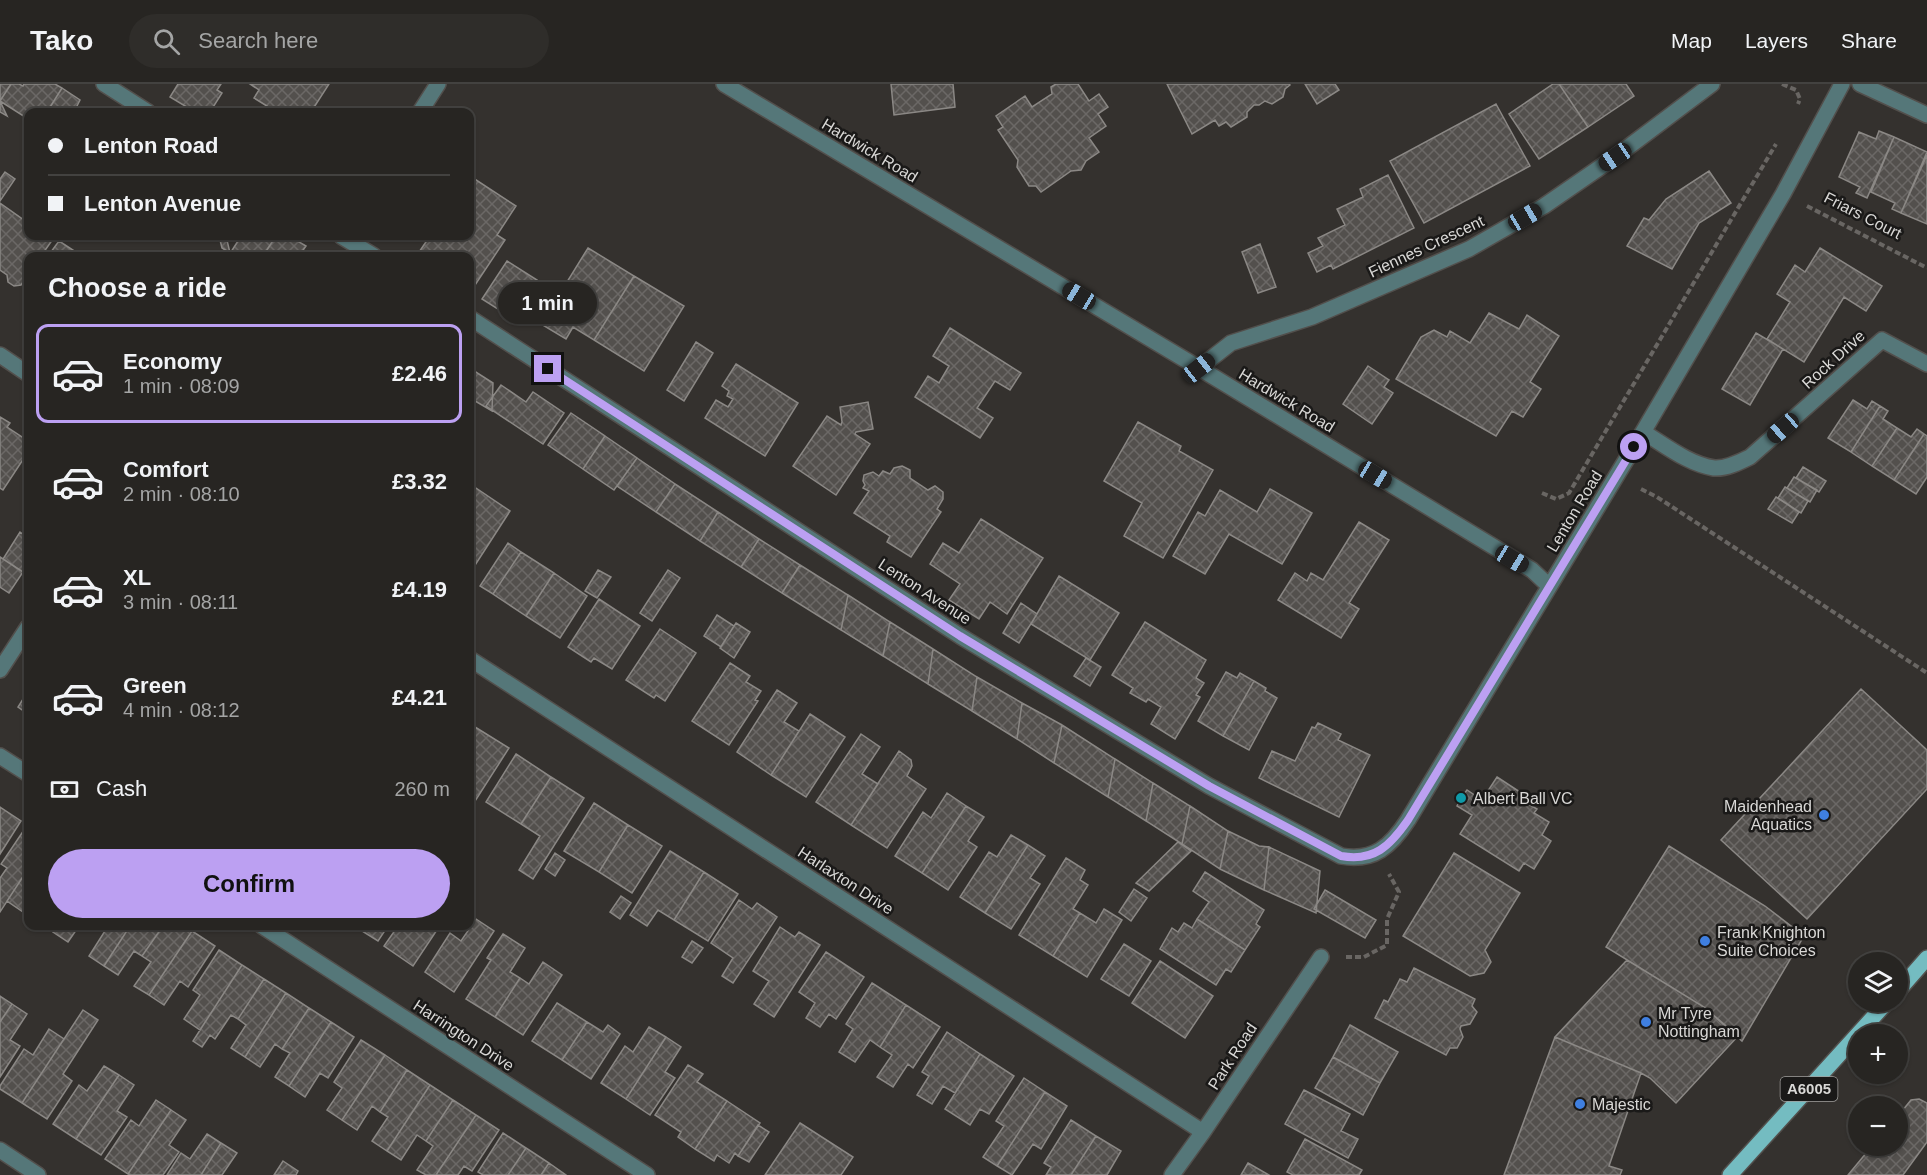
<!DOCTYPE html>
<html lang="en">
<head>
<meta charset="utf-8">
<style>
  body { margin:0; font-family:Helvetica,sans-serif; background:#2f2d2a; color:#f1f3f6; height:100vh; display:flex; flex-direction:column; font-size:22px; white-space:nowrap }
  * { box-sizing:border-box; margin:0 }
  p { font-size:20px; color:#a4a5a5 }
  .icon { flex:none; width:33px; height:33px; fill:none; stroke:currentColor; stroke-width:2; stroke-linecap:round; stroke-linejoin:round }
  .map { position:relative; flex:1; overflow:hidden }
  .details { position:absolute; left:24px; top:168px; width:450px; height:678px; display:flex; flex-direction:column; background:#272522; border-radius:12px; box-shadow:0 2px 4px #0004,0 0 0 2px #434240 }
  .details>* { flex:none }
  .guide { position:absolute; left:24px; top:24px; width:450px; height:132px; border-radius:12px; box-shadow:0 2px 4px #0004,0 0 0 2px #434240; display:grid; align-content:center; height:132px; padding:0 24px; background:#272522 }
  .fabs { position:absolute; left:1848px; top:868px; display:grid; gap:12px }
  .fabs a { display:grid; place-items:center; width:60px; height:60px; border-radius:50%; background:#272522; box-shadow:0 2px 4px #0004,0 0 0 2px #434240; font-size:30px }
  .end { position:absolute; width:27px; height:27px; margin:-14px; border:8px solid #bca0f2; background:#111; box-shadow:0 0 0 3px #111 }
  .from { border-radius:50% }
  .bubble { position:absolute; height:42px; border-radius:21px; background:#272522; box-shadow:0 2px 4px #0004,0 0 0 2px #434240; font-size:20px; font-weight:700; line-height:42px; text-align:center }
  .car { position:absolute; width:18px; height:36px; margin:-18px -9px; border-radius:8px; box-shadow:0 0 4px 2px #0007; background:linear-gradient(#222 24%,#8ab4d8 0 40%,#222 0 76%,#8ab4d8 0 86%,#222 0) }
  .guide b { display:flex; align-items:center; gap:21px; height:57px; font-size:22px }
  .guide b+b { border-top:2px solid #434240 }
  .guide i { width:15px; height:15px; background:#f1f3f6 }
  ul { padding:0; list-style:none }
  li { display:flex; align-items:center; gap:18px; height:99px; margin:0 12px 9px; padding:0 12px; border:3px solid transparent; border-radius:12px }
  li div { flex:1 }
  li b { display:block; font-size:22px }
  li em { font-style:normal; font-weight:700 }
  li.on { border-color:#bca0f2 }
  li>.icon { width:54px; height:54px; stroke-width:1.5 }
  h2 { padding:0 24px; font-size:27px; line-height:72px }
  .pay { display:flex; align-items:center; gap:15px; height:66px; padding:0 24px; font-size:22px }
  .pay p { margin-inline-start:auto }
  .cta { display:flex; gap:12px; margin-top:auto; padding:12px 24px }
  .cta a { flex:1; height:69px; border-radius:36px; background:#bca0f2; color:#111; font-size:24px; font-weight:700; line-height:69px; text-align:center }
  header { display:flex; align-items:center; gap:36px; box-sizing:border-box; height:84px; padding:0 30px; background:#272522; border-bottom:2px solid #434240 }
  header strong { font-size:28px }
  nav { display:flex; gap:33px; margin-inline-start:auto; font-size:21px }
  .search { width:420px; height:54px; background:#2f2d2a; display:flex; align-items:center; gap:15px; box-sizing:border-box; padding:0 21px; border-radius:33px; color:#a4a5a5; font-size:22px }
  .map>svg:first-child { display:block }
</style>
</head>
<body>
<header>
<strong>Tako</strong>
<div class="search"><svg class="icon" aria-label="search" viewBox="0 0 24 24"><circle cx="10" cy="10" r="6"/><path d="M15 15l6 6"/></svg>Search here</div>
<nav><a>Map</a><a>Layers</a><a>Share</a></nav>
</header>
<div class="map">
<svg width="1927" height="1091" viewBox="0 0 1927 1091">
  <defs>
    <pattern id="building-cross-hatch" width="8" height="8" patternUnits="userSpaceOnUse" patternTransform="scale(1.5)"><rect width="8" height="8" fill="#53504d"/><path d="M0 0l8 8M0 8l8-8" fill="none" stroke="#6b6866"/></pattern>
  </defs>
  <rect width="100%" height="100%" fill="#34312e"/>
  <!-- building -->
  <path fill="url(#building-cross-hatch)" stroke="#8b8885" stroke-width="1.5" d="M0,0H11L0,17L7,32L0,28Z
    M11,0H19L23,2L24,0H55L62,4L47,28H28V35L0,17Z
    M178,0H221L217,6L222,9L210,28H195L170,13Z
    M250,0H329L311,28H263L267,22L254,14L259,6Z
    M891,0H953L955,23L894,31Z
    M1056,0H1078L1089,17L1099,10L1108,23L1098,30L1106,42L1089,54L1099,68L1086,77L1081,86L1071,87L1041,108L1036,102H1029L1017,83L1018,76L998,46L1003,43L996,32L1025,12L1032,23L1052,10L1051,3Z
    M1167,0H1289L1290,1L1285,5L1283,13L1272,20L1265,17L1259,21H1254L1247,28V33L1231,43L1226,38L1219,42L1215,36L1192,50Z
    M1305,0H1335L1339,6L1317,20Z
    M1553,0H1559L1588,43L1539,75L1509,30Z
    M1559,0H1626L1634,12L1588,43Z
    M62,4L80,16L75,26L79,28H47Z
    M1496,20L1530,82L1424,139L1390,77Z
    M1879,47L1894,53L1867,114L1856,109L1860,103L1839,93L1859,48L1876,55Z
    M1894,53L1927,68L1901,129L1892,125L1895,119L1871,108Z
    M1927,71V140L1901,129Z
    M1709,87L1731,119L1699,139L1672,185L1627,162L1644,134L1649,136L1666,115Z
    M5,88L15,95L0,117V95Z
    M1388,91L1414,144L1333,185L1331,181L1317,188L1308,169L1323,162L1318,154L1345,141L1337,125L1363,113L1360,105Z
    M470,92L516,122L497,151L505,156L471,207L470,172L417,171L430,152H470Z
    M0,119L28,139V152H47L53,155L41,172H28V191L21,201L14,202L8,198L7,191L0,186Z
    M219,152H226L230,169L222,164Z
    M229,152H276L263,172H232L229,171L238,157Z
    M276,152H289L306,162L301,169L306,172H263Z
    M59,157L82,172H48Z
    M1260,160L1276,203L1258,209L1242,168Z
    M588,164L634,192L594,256L573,243L566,255L541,240Z
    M1820,164L1882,202L1866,227L1844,213L1804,278L1767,255L1790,218L1777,210L1795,181L1805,188Z
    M507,177L537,196L512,234L482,215Z
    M634,192L684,222L644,287L594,256Z
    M1489,229L1519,245L1527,231L1559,252L1530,298L1541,305L1523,333L1512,327L1496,352L1396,295L1421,253L1434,246L1447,253L1450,247L1470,259Z
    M950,244L1021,289L1010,306L995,297L977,324L993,334L980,354L915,313L928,292L939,299L949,282L933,272Z
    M1756,249L1783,265L1750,321L1722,305Z
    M696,258L713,269L684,317L667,306Z
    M470,277L474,279L471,285L493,299L492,327L470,314Z
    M736,280L798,319L765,372L705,334L716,316L728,323L733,315L727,312L729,307L722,302Z
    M1368,282L1389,296L1384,303L1393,309L1372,340L1343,320Z
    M501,301L526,318L533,308L564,329L543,360L486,322Z
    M1853,316L1867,325L1872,317L1880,322L1851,368L1828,354Z
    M868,318L873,345L856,348L855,350L870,360L836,411L793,382L827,332L841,341L842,338L840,323Z
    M1880,322L1888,327L1883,335L1897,344L1872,382L1851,368Z
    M571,329L605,352L583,385L548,361Z
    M0,333L10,339L7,343L28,357V368L3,406L0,404Z
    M1138,338L1181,362L1179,367L1213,386L1163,474L1124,452L1142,419L1104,397Z
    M1897,344L1911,353L1917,345L1924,350L1894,396L1872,382Z
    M1924,350L1927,352V393L1916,410L1894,396Z
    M605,352L637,374L614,406L583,385Z
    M637,374L675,400L656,428L617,402Z
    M902,382L910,386V394L928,406L935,402L943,408V415L937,425L941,428L911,473L887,458L890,452L854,429L869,407L863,404L865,401L863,397L864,391L873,388L879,392L883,387L890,390L894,384Z
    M1803,383L1826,397L1819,408L1796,394Z
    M1794,393L1817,406L1810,418L1787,404Z
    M470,400L510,427L470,489Z
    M675,400L718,428L700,457L656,428Z
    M1785,403L1808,417L1801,429L1778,414Z
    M1270,405L1312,429L1282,480L1229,450L1205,490L1173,472L1198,428L1205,432L1220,406L1257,428Z
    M1776,413L1799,428L1792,439L1768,425Z
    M718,428L759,455L741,483L700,457Z
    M981,435L1043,474L1007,530L990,518L979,535L949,516L960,500L930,480L943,459L959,469Z
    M1359,438L1389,456L1349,519L1359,525L1341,554L1278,516L1295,489L1307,497L1311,489L1323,496Z
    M20,448L28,454V479L23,488L3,475Z
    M759,455L800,481L782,509L741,483Z
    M508,459L521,468L493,510L480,502Z
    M521,468L554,489L526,532L493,510Z
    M0,473L23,488L9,509L0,503Z
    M800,481L848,511L841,546L782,509Z
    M598,486L611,493L597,514L585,507Z
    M668,486L680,494L652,537L640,529Z
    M554,489L587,512L560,554L526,532Z
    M1059,492L1119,529L1090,576L1031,540Z
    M848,511L890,538L883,572L841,546Z
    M599,515L640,542L612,585L594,574L591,578L568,563Z
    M1021,519L1037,530L1019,559L1003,549Z
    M717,531L734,542L721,563L704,552Z
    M890,538L933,565L928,600L883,572Z
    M1145,538L1206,576L1196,594L1204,599L1196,611L1200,613L1175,655L1151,640L1161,623L1148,615L1146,618L1130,609L1133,604L1112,591Z
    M736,539L750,548L734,574L720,564Z
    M660,545L696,569L665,617L656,611L654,614L626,596Z
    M933,565L977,593L972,627L928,600Z
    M1086,574L1101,583L1090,602L1074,592Z
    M730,579L750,592L746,598L761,607L755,616L758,617L729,661L692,637Z
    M1226,588L1237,594L1240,589L1254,597L1223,652L1198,637Z
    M977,593L1022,619L1017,655L972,627Z
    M1254,597L1266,604L1265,607L1277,614L1249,666L1223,652Z
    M1861,605L1927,666V705L1807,835L1721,756Z
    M777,606L797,619L784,638L799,647L771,691L737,668Z
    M28,607V630L18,623Z
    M1022,619L1062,641L1054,679L1017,655Z
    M810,630L845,653L806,713L771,691Z
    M1318,639L1341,650L1338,656L1370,671L1339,733L1259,694L1272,667L1295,677L1312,643L1315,644Z
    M1062,641L1115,675L1108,713L1054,679Z
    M475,643L509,664L470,725V651Z
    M861,650L880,663L862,690L878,700L851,741L816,718Z
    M899,667L911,676L912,682L907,692L926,705L887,764L851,741Z
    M516,670L551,693L521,740L486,718Z
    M1115,675L1153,699L1146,737L1108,713Z
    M551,693L584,714L533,795L519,786L540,752L521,740Z
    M1497,693L1526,712L1523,717L1537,725L1534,729L1549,738L1542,751L1551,757L1534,785L1524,779L1519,787L1460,750L1472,731L1457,722L1461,714L1467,706L1482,716Z
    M1153,699L1190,722L1182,760L1146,737Z
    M947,709L966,722L922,789L895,772L923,728L931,734Z
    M594,719L628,741L599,788L564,767Z
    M966,722L984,733L968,757L977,763L948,806L922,789Z
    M1190,722L1228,747L1220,785L1182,760Z
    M0,723L21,737L0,770Z
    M28,740V785L0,828V794L7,784L1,780Z
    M628,741L662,762L632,809L599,788Z
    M1228,747L1259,762L1269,763L1264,806L1220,785Z
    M1011,751L1028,761L985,829L960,813L989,768L997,773Z
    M1178,758L1191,767L1149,807L1136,799Z
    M1028,761L1045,772L1030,794L1040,800L1011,845L985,829Z
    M1669,762L1765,822L1804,852L1742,957L1704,923L1606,863Z
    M1269,763L1320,787L1316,829L1264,806Z
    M670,767L704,788L674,836L658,826L647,842L630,831Z
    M555,769L565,776L555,792L545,785Z
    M1454,769L1520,809L1485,866L1491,878L1484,889L1470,892L1403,852Z
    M1066,774L1085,786L1080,796L1088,801L1073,825L1080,829L1053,872L1019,851Z
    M28,785V820L23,828L7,817Z
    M704,788L738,810L708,857L674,836Z
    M1205,788L1264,826L1256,840L1260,843L1245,866L1197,835L1209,818L1193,807Z
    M1134,805L1147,814L1131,837L1119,828Z
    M1325,806L1376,836L1365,854L1314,825Z
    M621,812L631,819L620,835L610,828Z
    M739,816L752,825L757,819L777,833L733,899L722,892L733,874L711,859Z
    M1104,825L1122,836L1087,893L1053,872L1080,829L1096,839Z
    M476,835L494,847L454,908L425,888L450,849L461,857Z
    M1197,835L1245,866L1231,888L1226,885L1216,901L1160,865L1172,844L1178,848L1184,839L1192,844Z
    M57,842H79L68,858L53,848Z
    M96,842H130L104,882L89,872L105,847Z
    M130,842H163L142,872L134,867L118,891L104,882Z
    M163,842H183L192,847L149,911L134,902L151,878L142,872Z
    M354,842H388L378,857Z
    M398,842H436L439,843L413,882L384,862Z
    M780,843L795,853L799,848L820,861L774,933L754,920L769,897L753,887Z
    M192,847L215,862L188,903L180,897L164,921L149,911Z
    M503,850L525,864L510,888L520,894L495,933L466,915L491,876L487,874Z
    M692,857L703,864L692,879L682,873Z
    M1124,860L1151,877L1129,912L1101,895Z
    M219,866L242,881L200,946L184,935L200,911L193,906Z
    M826,868L864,893L836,935L829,930L820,943L806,934L815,919L799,908Z
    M1627,876L1704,923L1738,952L1676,1019L1650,994L1641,989L1555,953Z
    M1160,877L1213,912L1185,954L1132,919Z
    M543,878L562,891L523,951L495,933L520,894L529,900Z
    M242,881L264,895L238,935L231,931L215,955L210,951L202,963L193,957Z
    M1414,884L1475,915L1472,922L1477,928L1470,940L1461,942L1460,945L1463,953L1457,964H1450L1446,971L1375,934L1384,916L1388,918L1400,895L1407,898Z
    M264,895L286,909L245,973L231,964L246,941L238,935Z
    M872,899L906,921L880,963L870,956L855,978L839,968L853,945L846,940Z
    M286,909L309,924L282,965L275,960L260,983L245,973Z
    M0,912L12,920L0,938Z
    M557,919L587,938L562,976L532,957Z
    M12,920L27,930L10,956L20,962L0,993V938Z
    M906,921L940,943L913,984L908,980L893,1003L877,993L892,971L880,963Z
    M309,924L331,938L289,1002L275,993L290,969L282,965Z
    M83,926L98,936L63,990L72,997L47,1035L22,1019Z
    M331,938L354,953L328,994L320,989L305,1013L289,1002Z
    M587,938L603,948L608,941L620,950L591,995L562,976Z
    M1350,941L1398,968L1380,999L1333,973Z
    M649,943L666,953L626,1015L601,999L625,962L633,968Z
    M49,945L64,955L22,1019L0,1005V1002L24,965L33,971Z
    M947,948L980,970L955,1009L943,1002L932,1020L917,1011L929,992L922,988Z
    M666,953L681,963L665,988L675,994L650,1031L626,1015Z
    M1555,953L1641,989L1609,1082L1622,1086L1620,1091H1504Z
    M361,956L385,971L342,1036L327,1026L342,1004L334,998Z
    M980,970L1014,992L989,1030L980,1025L970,1041L945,1025Z
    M385,971L407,986L380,1028L372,1022L357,1046L342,1036Z
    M1333,973L1380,999L1363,1031L1315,1004Z
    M688,981L703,990L697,998L727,1017L695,1065L678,1053L681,1048L655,1031Z
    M104,982L119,991L76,1055L53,1040L79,1001L87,1007Z
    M407,986L430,1001L387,1067L372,1057L388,1033L380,1028Z
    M119,991L134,1001L117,1027L127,1033L101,1071L76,1055Z
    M1024,994L1045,1008L997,1082L983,1073L1004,1042L996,1037Z
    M430,1001L453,1016L426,1057L417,1051L401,1076L387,1067Z
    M1304,1006L1350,1030L1341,1047L1358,1055L1348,1074L1285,1040Z
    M1045,1008L1067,1022L1041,1065L1033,1060L1012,1091L997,1082Z
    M1919,1015L1927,1019V1058L1903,1091H1848L1872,1062H1898V1032L1911,1016Z
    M156,1016L171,1026L128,1090L105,1075L131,1036L139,1042Z
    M453,1016L476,1031L436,1091H426L417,1086L433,1062L426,1057Z
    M727,1017L760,1039L738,1072L735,1069L729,1079L717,1071L714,1077L695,1065Z
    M171,1026L186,1036L169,1061L179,1068L163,1091H130L128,1090Z
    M476,1031L499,1046L472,1087L464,1082L458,1091H436Z
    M1071,1036L1096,1052L1071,1091H1046L1051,1083L1044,1079Z
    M800,1039L853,1073L841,1091H765Z
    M758,1041L769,1048L749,1078L738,1072Z
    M503,1049L526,1064L508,1091H483L478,1088Z
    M207,1050L221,1059L201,1091H167L181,1069L190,1075Z
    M1096,1052L1121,1067L1107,1091H1071Z
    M1305,1055L1362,1086L1359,1091H1293L1287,1088Z
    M221,1059L237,1069L222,1091H201Z
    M526,1064L549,1079L541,1091H508Z
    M283,1077L298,1087L296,1091H274Z
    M549,1079L566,1091H541Z
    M1248,1079L1269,1091H1241Z"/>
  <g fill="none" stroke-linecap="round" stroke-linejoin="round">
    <defs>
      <path id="minor" d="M104,0L148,28
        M724,0L1199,284L1532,486L1549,502
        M1860,0L1927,31
        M420,28L438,0
        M341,152L374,172
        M470,234L960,552L1209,702L1341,772C1374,778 1391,762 1408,736L1643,348L1783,110L1842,0
        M0,271L28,290
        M1199,284L1231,259L1312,233L1469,165L1544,122L1615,73L1712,0
        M1643,348C1665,361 1688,380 1714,384C1726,385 1740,378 1750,373L1882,256L1927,280
        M470,575L1203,1048
        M0,586L28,543
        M0,672L28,690
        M262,842L647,1091
        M0,1066L38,1091
        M1172,1091L1203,1048L1321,873"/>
      <path id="major" d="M1898,907L1927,874
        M1730,1091L1887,918"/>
    </defs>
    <!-- minor casing -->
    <use href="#minor" stroke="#524f4c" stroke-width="18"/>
    <!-- major casing -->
    <use href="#major" stroke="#524f4c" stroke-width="18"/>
    <!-- path -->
    <path stroke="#696663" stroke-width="4" stroke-dasharray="6 3" stroke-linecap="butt" d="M1782,0L1796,6L1800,15L1798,20
      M1807,122L1927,184
      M1641,405L1657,413L1927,589
      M1542,409L1556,415L1569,409L1776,60
      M1346,873H1364L1387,861V835L1399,808L1389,790"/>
    <!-- minor -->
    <use href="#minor" stroke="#557779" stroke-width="15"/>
    <!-- major -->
    <use href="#major" stroke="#74bcc1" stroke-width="15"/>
  </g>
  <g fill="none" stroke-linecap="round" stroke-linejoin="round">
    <!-- route -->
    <path stroke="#bca0f2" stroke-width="8" d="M548,285L960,552L1209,702L1341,772C1374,778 1390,762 1408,736L1634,363"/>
  </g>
  <!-- markers -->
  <circle fill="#0f9aa8" stroke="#1a1918" stroke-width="2" cx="1461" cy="714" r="6"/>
  <g fill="#3f7fe0" stroke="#1a1918" stroke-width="2">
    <circle cx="1824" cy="731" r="6"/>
    <circle cx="1705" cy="857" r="6"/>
    <circle cx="1646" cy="938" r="6"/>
    <circle cx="1580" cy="1020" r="6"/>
  </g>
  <g text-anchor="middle" stroke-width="5" stroke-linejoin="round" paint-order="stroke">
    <!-- shield labels -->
    <rect fill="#1a1918" stroke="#a09f9d" stroke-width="1.5" x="1780.5" y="993" width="57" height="24" rx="4.5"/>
    <g font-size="15" font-weight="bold" fill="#d9d8d6">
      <text x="1809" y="1010">A6005</text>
    </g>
    <!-- street labels -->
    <g font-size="16" fill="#d9d8d6" stroke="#1a1918">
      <text transform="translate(870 66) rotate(31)" y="6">Hardwick Road</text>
      <text transform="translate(1863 131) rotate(27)" y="6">Friars Court</text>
      <text transform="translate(1426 162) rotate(-25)" y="6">Fiennes Crescent</text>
      <text transform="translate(1833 275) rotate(-42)" y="6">Rock Drive</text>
      <text transform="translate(1287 316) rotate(31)" y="6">Hardwick Road</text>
      <text transform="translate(1574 427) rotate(-59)" y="6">Lenton Road</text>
      <text transform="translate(925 507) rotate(33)" y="6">Lenton Avenue</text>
      <text transform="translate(846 796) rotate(33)" y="6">Harlaxton Drive</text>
      <text transform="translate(464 951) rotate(33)" y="6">Harrington Drive</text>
      <text transform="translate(1232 972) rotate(-57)" y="6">Park Road</text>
    </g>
    <!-- poi labels -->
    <g font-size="16" fill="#d9d8d6" stroke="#1a1918" text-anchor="start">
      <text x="1473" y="720">Albert Ball VC</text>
      <text x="1812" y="728" text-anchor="end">Maidenhead<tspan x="1812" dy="18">Aquatics</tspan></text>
      <text x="1717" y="854">Frank Knighton<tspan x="1717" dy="18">Suite Choices</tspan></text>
      <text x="1658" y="935">Mr Tyre<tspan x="1658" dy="18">Nottingham</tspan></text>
      <text x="1592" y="1026">Majestic</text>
    </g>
  </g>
</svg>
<div class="fabs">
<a><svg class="icon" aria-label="layers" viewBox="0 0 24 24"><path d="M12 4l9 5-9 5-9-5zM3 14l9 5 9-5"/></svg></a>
<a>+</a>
<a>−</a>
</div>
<i class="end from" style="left:1634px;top:363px"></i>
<i class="end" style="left:548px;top:285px"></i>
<div class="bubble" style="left:498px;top:198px;width:99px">1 min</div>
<i class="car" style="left:1615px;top:73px;rotate:236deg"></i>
<i class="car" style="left:1525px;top:133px;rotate:60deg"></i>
<i class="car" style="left:1079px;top:212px;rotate:301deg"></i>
<i class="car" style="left:1199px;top:284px;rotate:52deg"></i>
<i class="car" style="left:1783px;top:344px;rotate:229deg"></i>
<i class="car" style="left:1375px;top:391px;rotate:121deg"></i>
<i class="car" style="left:1512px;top:475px;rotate:121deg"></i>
<div class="guide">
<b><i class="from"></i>Lenton Road</b>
<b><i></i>Lenton Avenue</b>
</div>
<section class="details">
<h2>Choose a ride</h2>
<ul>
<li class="on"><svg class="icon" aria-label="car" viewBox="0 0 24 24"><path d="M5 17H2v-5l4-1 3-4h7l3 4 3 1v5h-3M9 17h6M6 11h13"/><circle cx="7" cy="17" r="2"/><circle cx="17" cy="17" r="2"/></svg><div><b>Economy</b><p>1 min · 08:09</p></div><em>£2.46</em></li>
<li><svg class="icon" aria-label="car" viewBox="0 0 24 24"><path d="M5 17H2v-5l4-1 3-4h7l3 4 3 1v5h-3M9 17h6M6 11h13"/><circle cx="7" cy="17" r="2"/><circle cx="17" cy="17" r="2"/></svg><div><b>Comfort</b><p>2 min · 08:10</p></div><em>£3.32</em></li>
<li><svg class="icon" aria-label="car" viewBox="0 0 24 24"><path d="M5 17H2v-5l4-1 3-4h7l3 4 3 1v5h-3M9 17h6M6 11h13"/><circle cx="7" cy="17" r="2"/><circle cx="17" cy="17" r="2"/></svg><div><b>XL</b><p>3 min · 08:11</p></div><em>£4.19</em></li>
<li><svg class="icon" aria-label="car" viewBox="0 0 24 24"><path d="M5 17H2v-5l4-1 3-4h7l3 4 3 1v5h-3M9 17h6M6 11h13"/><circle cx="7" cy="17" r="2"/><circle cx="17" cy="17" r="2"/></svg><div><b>Green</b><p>4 min · 08:12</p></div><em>£4.21</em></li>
</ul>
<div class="pay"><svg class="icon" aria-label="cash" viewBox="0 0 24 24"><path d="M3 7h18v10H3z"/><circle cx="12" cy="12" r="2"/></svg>Cash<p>260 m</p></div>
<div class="cta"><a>Confirm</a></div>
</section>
</div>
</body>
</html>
